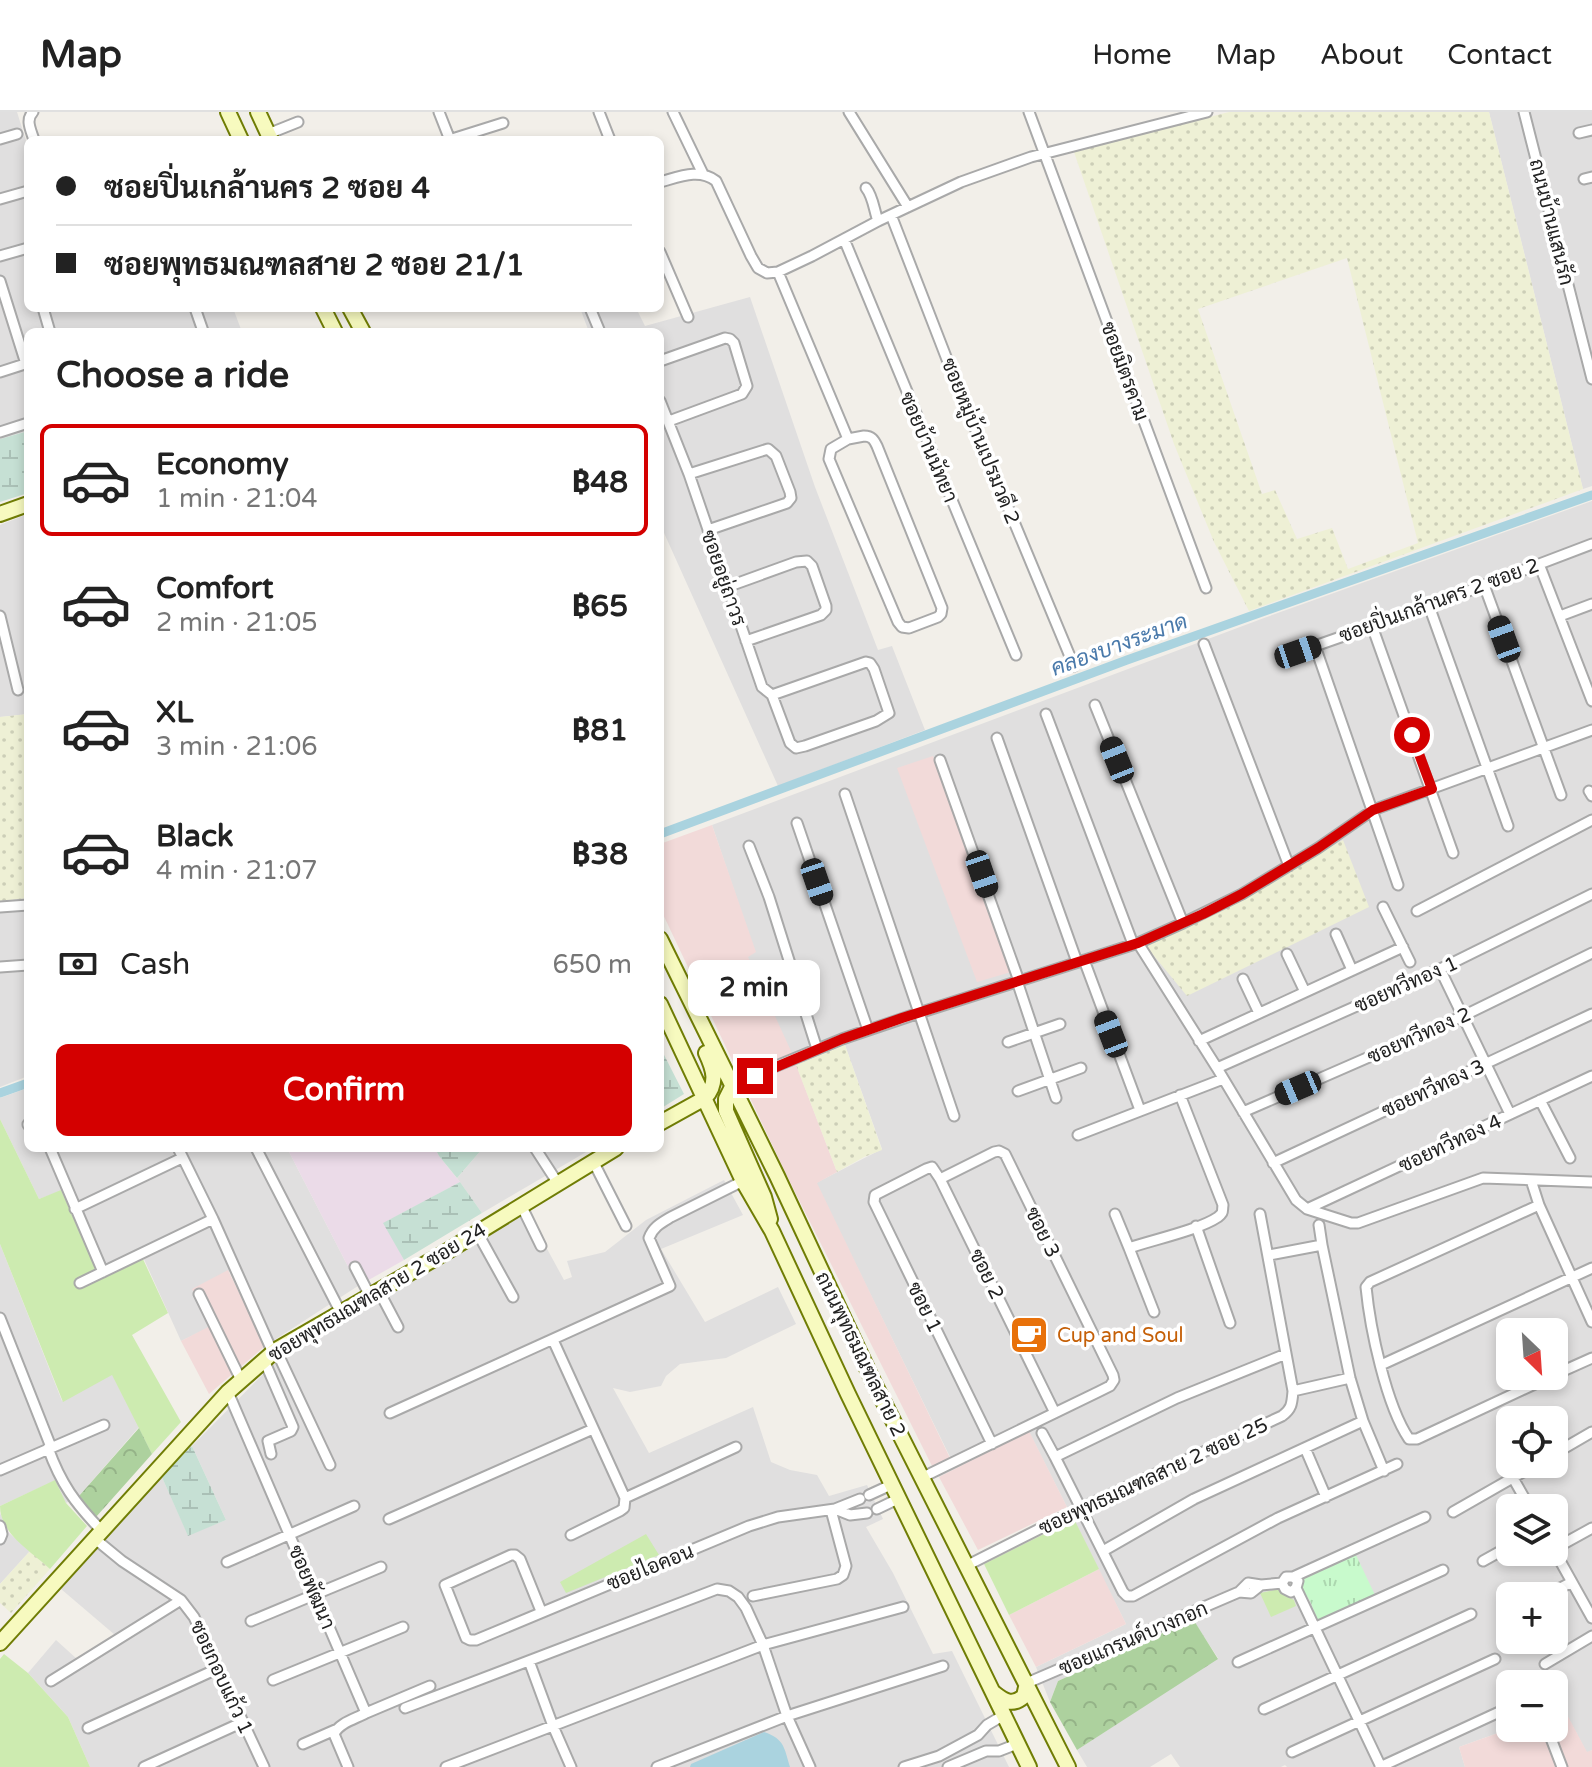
<!DOCTYPE html>
<html lang="en">
<head>
<meta charset="utf-8">
<style>
  body { margin:0; font-family:"Varela Round",Sarabun,sans-serif; background:#f6f6f6; color:#222; height:100vh; display:flex; flex-direction:column; font-size:30px; white-space:nowrap }
  * { box-sizing:border-box; margin:0 }
  p { font-size:26px; color:#767676 }
  .icon { flex:none; width:44px; height:44px; fill:none; stroke:currentColor; stroke-width:2; stroke-linecap:round; stroke-linejoin:round }
  .map { position:relative; flex:1; overflow:hidden }
  .side { position:absolute; left:24px; top:216px; width:640px; height:824px; display:flex; flex-direction:column; background:#fff; border-radius:12px; box-shadow:0 4px 12px #0003 }
  .side>* { flex:none }
  .banner { position:absolute; left:24px; top:24px; width:640px; height:176px; border-radius:12px; box-shadow:0 4px 12px #0003; display:grid; align-content:center; height:176px; padding:0 32px; background:#fff }
  .needle { width:52px; rotate:155deg }
  .tools { position:absolute; left:1496px; top:1206px; display:grid; gap:16px }
  .tools a { display:grid; place-items:center; width:72px; height:72px; border-radius:12px; background:#fff; box-shadow:0 4px 12px #0003; font-size:40px }
  .end { position:absolute; width:36px; height:36px; margin:-18px; border:10px solid #d40000; background:#fff; box-shadow:0 0 0 4px #fff }
  .from { border-radius:50% }
  .bubble { position:absolute; height:56px; border-radius:12px; background:#fff; box-shadow:0 4px 12px #0003; font-size:26px; font-weight:800; line-height:56px; text-align:center }
  .car { position:absolute; width:24px; height:48px; margin:-24px -12px; border-radius:10px; box-shadow:0 0 6px 2px #0007; background:linear-gradient(#222 24%,#8ab4d8 0 40%,#222 0 76%,#8ab4d8 0 86%,#222 0) }
  .banner b { display:flex; align-items:center; gap:28px; height:76px; font-size:30px }
  .banner b+b { border-top:2px solid #e0e0e0 }
  .banner i { width:20px; height:20px; background:#222 }
  ul { padding:0; list-style:none }
  li { display:flex; align-items:center; gap:24px; height:112px; margin:0 16px 12px; padding:0 16px; border:4px solid transparent; border-radius:12px }
  li div { flex:1 }
  li b { display:block; font-size:30px }
  li em { font-style:normal; font-weight:800 }
  li.current { border-color:#d40000 }
  li>.icon { width:72px; height:72px; stroke-width:1.5 }
  h2 { padding:0 32px; font-size:36px; line-height:96px }
  .pay { display:flex; align-items:center; gap:20px; height:88px; padding:0 32px; font-size:30px }
  .pay p { margin-inline-start:auto }
  .action { display:flex; gap:16px; margin-top:auto; padding:16px 32px }
  .action a { flex:1; height:92px; border-radius:12px; background:#d40000; color:#fff; font-size:32px; font-weight:800; line-height:92px; text-align:center }
  header { display:flex; align-items:center; gap:48px; box-sizing:border-box; height:112px; padding:0 40px; background:#fff; border-bottom:2px solid #e0e0e0 }
  header strong { font-size:38px }
  nav { display:flex; gap:44px; margin-inline-start:auto; font-size:28px }
  .map>svg:first-child { display:block }
</style>
</head>
<body>
<header>
<strong>Map</strong>
<nav><a>Home</a><a>Map</a><a>About</a><a>Contact</a></nav>
</header>
<div class="map">
<svg width="1592" height="1655" viewBox="0 0 1592 1655">
  <defs>
    <pattern id="farmland-dots" width="8" height="8" patternUnits="userSpaceOnUse" patternTransform="scale(2)"><rect width="8" height="8" fill="#eef0d5"/><path d="M2 2h.1M6 6h.1" fill="none" stroke="#ccceb7" stroke-width="1.8" stroke-linecap="round"/></pattern>
    <pattern id="forest-crowns" width="20" height="18" patternUnits="userSpaceOnUse" patternTransform="scale(2)"><rect width="20" height="18" fill="#add19e"/><path d="M2 6a3 3 0 1 1 6 0M12 15a3 3 0 1 1 6 0" fill="none" stroke="#95b388"/></pattern>
    <pattern id="wetland-marsh" width="20" height="14" patternUnits="userSpaceOnUse" patternTransform="scale(2)"><rect width="20" height="14" fill="#c6e0d4"/><path d="M1 5h8M5 5V1M11 12h8M15 12V8" fill="none" stroke="#aac0b6"/></pattern>
    <pattern id="park-tufts" width="24" height="20" patternUnits="userSpaceOnUse" patternTransform="scale(2)"><rect width="24" height="20" fill="#c8facc"/><path d="M3 7l-1-3M5 7V3M7 7l1-3M15 17l-1-3M17 17v-4M19 17l1-3" fill="none" stroke="#acd6af"/></pattern>
  </defs>
  <rect width="100%" height="100%" fill="#f2efe9"/>
  <!-- residential -->
  <path fill="#e0dfdf" fill-rule="evenodd" d="M0,0H17L28,35V196H233L242,220H28V319L0,327Z
    M1489,0H1592V374L1583,377Z
    M750,185L815,375L878,538L892,534L925,618L778,674L660,412V220H589L580,196H636L645,214Z
    M1592,389V1638L1587,1641L1564,1598L1554,1601V1572H1510V1616H1512L1459,1635L1465,1655H1287L1285,1653L1281,1655H1180L1171,1642L1150,1655H1087L1077,1638L1218,1546L1193,1508L1058,1569L1050,1590L1036,1555L1126,1512L1029,1320L939,1365L932,1354L950,1345L816,1071L882,1037L845,933L796,953L747,844L755,840L712,713L1264,506ZM932,645L1010,859L978,869ZM1510,1220H1554V1264H1510ZM1510,1308H1554V1352H1510ZM1510,1396H1554V1440H1510ZM1510,1484H1554V1528H1510Z
    M28,402V602L0,605V413Z
    M28,786V964L0,975V789Z
    M28,976V1036H287L358,1174L265,1234L229,1159L210,1215L181,1229L143,1145L99,1164L61,1079L39,1087L0,1007V986Z
    M483,1036H593L482,1101L457,1066Z
    M724,1068L743,1103L661,1137L705,1210L778,1175L796,1212L726,1246L680,1252L666,1264L661,1274L630,1280L613,1276L649,1341L753,1295L771,1350L790,1358L817,1363L829,1384L867,1373L883,1407L866,1415L893,1461L933,1542L952,1539L1009,1655H90L68,1605L28,1561L56,1528L77,1547L115,1523L61,1477L161,1363L188,1423L226,1408L192,1334L273,1252L527,1100L564,1168L572,1165L567,1149L605,1140L646,1108Z
    M0,1132L62,1289L112,1262L139,1315L79,1384L66,1391L54,1369L0,1394Z
    M0,1401L9,1421L30,1439L0,1472Z"/>
  <!-- commercial -->
  <path fill="#f2dad9" d="M933,644L1011,860L977,870L897,656Z
    M712,713L756,840L748,845L791,939L837,1060L817,1071L950,1346L932,1354L786,1062L660,796V732Z
    M228,1158L265,1234L209,1282L181,1229L210,1214L192,1177Z
    M1029,1319L1067,1395L978,1438L939,1365Z
    M1099,1457L1126,1512L1036,1555L1009,1503Z
    M1564,1597L1587,1640L1592,1638V1655H1465L1459,1635L1512,1616H1554V1601Z"/>
  <!-- industrial -->
  <path fill="#ebdbe8" d="M287,1036H435L439,1044L460,1070L384,1111L404,1148L358,1174Z"/>
  <!-- farmland -->
  <path fill="url(#farmland-dots)" fill-rule="evenodd" d="M1229,0H1489L1583,377L1249,499L1214,430L1174,332L1074,40ZM1347,146L1418,431L1348,457L1332,416L1297,427L1275,378L1262,382L1198,197Z
    M28,602V786L0,789V605Z
    M1343,728L1369,795L1187,884L1145,833L1240,786Z
    M845,933L882,1038L864,1045L837,1060L796,953Z
    M30,1439L50,1457L11,1501L0,1491V1472Z"/>
  <!-- grass -->
  <path fill="#cdebb0" d="M0,1007L39,1087L61,1078L99,1164L142,1145L168,1201L132,1223L181,1310L152,1342L112,1263L63,1290L0,1132Z
    M55,1368L66,1391L87,1414L50,1457C31,1439 0,1422 0,1394Z
    M1074,1407L1099,1457L1009,1503L984,1452Z
    M646,1422L659,1443L566,1481L560,1470Z
    M1279,1477L1285,1483L1294,1488L1296,1494L1271,1505L1260,1481Z
    M4,1542L28,1561L68,1605L90,1655H0V1547Z"/>
  <!-- forest -->
  <path fill="url(#forest-crowns)" d="M139,1316L152,1342L96,1405L79,1384Z
    M1193,1507L1218,1547L1077,1638L1050,1590L1058,1569Z"/>
  <!-- wetland -->
  <path fill="url(#wetland-marsh)" d="M28,319V381L0,390V327Z
    M660,935L684,982L660,997Z
    M435,1036H483L457,1066L439,1044Z
    M460,1070L482,1101L404,1148L383,1111Z
    M192,1334L226,1408L188,1424L161,1363Z"/>
  <!-- park -->
  <path fill="url(#park-tufts)" d="M1356,1443L1375,1483L1319,1508L1317,1506L1310,1489L1301,1476L1303,1467Z"/>
  <!-- water -->
  <path fill="#aad3df" d="M764,1620C785,1627 784,1636 790,1655H690L691,1652Z"/>
  <g fill="none" stroke-linecap="round" stroke-linejoin="round">
    <!-- canal -->
    <path stroke="#aad3df" stroke-width="9" d="M660,722L1127,548L1592,383
      M0,981L28,971"/>
    <defs>
      <path id="street" d="M33,0C25,8 31,18 34,28
        M439,0L450,28
        M599,0L610,28
        M673,0L703,62
        M849,0L908,95
        M1029,0L1206,476
        M1524,0L1592,267
        M1579,21L1592,18
        M268,22L298,10
        M0,27L17,22
        M449,28L503,11
        M1584,67L1592,65
        M660,70C679,65 699,56 716,69L751,144L758,156L767,161L778,160L812,144L878,109L961,70L1031,45L1207,0
        M866,76C873,84 874,98 878,109
        M0,87L28,79
        M891,103L955,268L1074,554
        M844,127L1016,543
        M660,140L688,205
        M0,144L28,136
        M778,160L848,327
        M0,169L26,252
        M43,196L50,220
        M195,196L203,219
        M590,196L600,220
        M660,249L725,226L730,227L734,231L747,274L742,282L669,309
        M0,260L28,251
        M660,289L689,362L762,575L772,583L790,631L796,636L805,634L876,609L889,601L874,557L870,551L866,550L772,583
        M0,320L28,311
        M864,324C872,324 874,328 877,334L942,496L941,502L938,505L909,516L902,515L898,510L829,347L831,337L848,327Z
        M689,362L768,337L776,344L790,380L791,386L787,391L708,418
        M1539,452L1592,589
        M1484,473L1561,683
        M727,475L796,450L807,449L812,454L826,494V498L821,503L746,529
        M1429,494L1508,714
        M0,504L18,578
        M1560,504L1592,492
        M1372,514L1453,741
        M1204,532L1289,754
        M1282,545L1315,534
        M1095,593L1183,811
        M1046,602L1133,832
        M997,626L1077,850
        M940,648L1019,869
        M1589,679L1592,684
        M845,682L954,1004
        M797,711L868,918
        M749,734L769,785L817,937
        M1398,773L1315,534L1429,494L1592,432
        M0,795L28,793
        M1383,795L1410,850
        M1417,799L1592,708
        M1336,822L1352,858
        M1138,831L1217,956L1296,1088L1307,1097L1351,1111H1358L1483,1066L1592,1070
        M1287,842L1305,880
        M1084,848L1140,998
        M0,855L28,853
        M1440,857L1510,1002
        M1243,867L1259,901
        M1017,869L1056,986
        M1199,929L1403,835
        M1008,930L1060,912
        M1217,956L1440,857L1592,782
        M732,975L769,957L842,927L919,901L1138,831L1183,811L1242,782L1318,736L1373,698L1592,618
        M1018,979L1081,956
        M1540,988L1570,1046
        M1243,1000L1463,904L1592,841
        M28,1012V1013
        M1078,1023L1223,967
        M50,1036L103,1160
        M178,1036L213,1107L273,1241
        M256,1036L341,1201
        M535,1036L557,1070
        M593,1049L626,1114
        M1273,1051L1592,902
        M1531,1068L1539,1093L1592,1210
        M521,1093L541,1134
        M1539,1093L1370,1170L1366,1175C1370,1216 1386,1293 1409,1327H1417L1552,1264
        M75,1097L182,1046
        M1307,1097L1592,964
        M1115,1102L1129,1136
        M1319,1113L1322,1133
        M1196,1114L1230,1211
        M477,1120L513,1185
        M1269,1143L1322,1133L1350,1266L1363,1309
        M355,1155L370,1184
        M80,1171L213,1107
        M379,1179L398,1215
        M199,1182L241,1268
        M1154,1200L1129,1136C1152,1128 1199,1118 1218,1105C1224,1100 1222,1100 1223,1093L1180,983
        M0,1206L51,1335
        M553,1228L625,1386L624,1396L620,1399L571,1423
        M276,1238L330,1353
        M1286,1242L1177,1286L1055,1345L1123,1480L1127,1484H1133L1278,1406L1397,1352
        M264,1248L293,1315L291,1319L268,1329L271,1342
        M1381,1253L1592,1156
        M1554,1263L1592,1246
        M1293,1279L1350,1266
        M228,1280L366,1601C355,1607 339,1611 334,1622L348,1655
        M390,1301L670,1174L649,1126C653,1115 661,1111 671,1105L743,1069
        M1042,1321L1055,1345
        M992,1332L874,1090L875,1083L926,1057L932,1055L940,1067L1055,1301
        M48,1336C61,1372 75,1391 101,1418
        M1305,1336L1326,1385
        M1554,1342L1592,1320
        M0,1358L104,1313
        M921,1366L1098,1280L1110,1274L1114,1268L1113,1263L1005,1042L999,1039L994,1040L940,1067
        M1513,1366L1530,1396
        M869,1383L893,1372
        M625,1386L736,1335
        M835,1397L850,1403L867,1401
        M877,1397L900,1386
        M1453,1400L1537,1352
        M389,1407L593,1317
        M0,1414L2,1422L0,1427
        M94,1426L122,1449L181,1488L194,1505L264,1655
        M1554,1437L1592,1416
        M1554,1438L1592,1506
        M1103,1439L1194,1387L1363,1309L1384,1359
        M1483,1449L1510,1434
        M227,1450L354,1394
        M966,1454L1081,1396L1282,1304C1292,1297 1292,1291 1293,1279L1260,1102
        M1293,1465L1425,1405
        M1296,1476L1291,1480L1285,1477L1282,1471L1286,1465H1293L1298,1469L1296,1476L1381,1655
        M1239,1480L1251,1481L1261,1473
        M753,1484L837,1467L843,1463L846,1454L831,1398
        M1545,1484L1572,1470
        M541,1499L520,1447L515,1443H511L445,1473L466,1526L470,1528H476L749,1414L778,1405L835,1397L860,1387
        M251,1509L381,1455
        M529,1549L553,1614L571,1655
        M1238,1550L1443,1458
        M1545,1552L1592,1524
        M273,1568L403,1515
        M51,1569L181,1488
        M1027,1571L1239,1480L1248,1471L1261,1473L1282,1471
        M405,1596L717,1477L729,1479L738,1485L746,1496L763,1533L787,1604L810,1655
        M1264,1597L1471,1502
        M366,1601L430,1574
        M88,1616L219,1556
        M1547,1616L1562,1655
        M303,1632L335,1618
        M1292,1640L1495,1547
        M144,1655L243,1610
        M446,1655L763,1533L903,1495
        M657,1655L787,1604L943,1554
        M904,1655L939,1644L978,1623L987,1613L1004,1603
        M948,1655L986,1639H999L1017,1632
        M1380,1655L1510,1595"/>
      <path id="secondary" d="M228,0L241,28
        M258,0L271,28
        M323,196L335,220
        M350,196L363,220
        M0,402L28,392
        M660,827L777,1064L872,1267L1068,1655
        M660,892L743,1069L772,1119L848,1282L1029,1655
        M732,975L726,987V999L764,1085L770,1107
        M660,1011L705,986C718,971 714,958 706,941
        M0,1531L228,1280L276,1238L446,1140L616,1036
        M994,1581C1005,1590 1013,1594 1024,1584L1027,1571"/>
    </defs>
    <!-- street casing -->
    <use href="#street" stroke="#a9a9a9" stroke-width="13"/>
    <!-- secondary casing -->
    <use href="#secondary" stroke="#707d05" stroke-width="18"/>
    <!-- street -->
    <use href="#street" stroke="#fff" stroke-width="9"/>
    <!-- secondary -->
    <use href="#secondary" stroke="#f7fabf" stroke-width="14"/>
  </g>
  <g fill="none" stroke-linecap="round" stroke-linejoin="round">
    <!-- route -->
    <path stroke="#d40000" stroke-width="10" d="M755,964L842,927L902,906L1138,831L1203,802L1242,782L1318,736L1373,698L1432,677L1412,623"/>
  </g>
  <!-- icons -->
  <defs>
    <symbol id="cafe-square" viewBox="-11 -11 22 22"><rect x="-9" y="-9" width="18" height="18" rx="4" fill="#e8710a" stroke="#fff"/><path d="M-5.5-4.5H6V0H3Q3 3.5 0 3.5H-2.5Q-5.5 3.5-5.5 0ZM3-3.2v2h1.7v-2ZM-6 4.5H4V6H-6Z" fill="#fff"/></symbol>
  </defs>
  <g fill-rule="evenodd">
    <use href="#cafe-square" x="1007" y="1201" width="44" height="44"/>
  </g>
  <g text-anchor="middle" stroke-width="7" stroke-linejoin="round" paint-order="stroke">
    <!-- street labels -->
    <g font-size="20" fill="#222" stroke="#fff">
      <text transform="translate(1552 110) rotate(76)" y="7">ถนนบ้านแสนรัก</text>
      <text transform="translate(1125 259) rotate(70)" y="7">ซอยมิตรคาม</text>
      <text transform="translate(981 329) rotate(68)" y="7">ซอยหมู่บ้านเปรมวดี 2</text>
      <text transform="translate(929 335) rotate(67)" y="7">ซอยบ้านนัทยา</text>
      <text transform="translate(724 466) rotate(71)" y="7">ซอยอยู่ถาวร</text>
      <text transform="translate(1439 488) rotate(-20)" y="7">ซอยปิ่นเกล้านคร 2 ซอย 2</text>
      <text transform="translate(1406 872) rotate(-24)" y="7">ซอยทวีทอง 1</text>
      <text transform="translate(1419 923) rotate(-24)" y="7">ซอยทวีทอง 2</text>
      <text transform="translate(1433 976) rotate(-25)" y="7">ซอยทวีทอง 3</text>
      <text transform="translate(1450 1031) rotate(-25)" y="7">ซอยทวีทอง 4</text>
      <text transform="translate(1043 1120) rotate(64)" y="7">ซอย 3</text>
      <text transform="translate(987 1162) rotate(64)" y="7">ซอย 2</text>
      <text transform="translate(377 1180) rotate(-31)" y="7">ซอยพุทธมณฑลสาย 2 ซอย 24</text>
      <text transform="translate(925 1195) rotate(64)" y="7">ซอย 1</text>
      <text transform="translate(861 1242) rotate(64)" y="7">ถนนพุทธมณฑลสาย 2</text>
      <text transform="translate(1153 1364) rotate(-25)" y="7">ซอยพุทธมณฑลสาย 2 ซอย 25</text>
      <text transform="translate(650 1455) rotate(-22)" y="7">ซอยไอคอน</text>
      <text transform="translate(312 1475) rotate(67)" y="7">ซอยพัฒนา</text>
      <text transform="translate(1133 1526) rotate(-23)" y="7">ซอยแกรนด์บางกอก</text>
      <text transform="translate(222 1565) rotate(65)" y="7">ซอยกอบแก้ว 1</text>
    </g>
    <!-- food labels -->
    <g font-size="20" fill="#c56008" stroke="#fff" text-anchor="start">
      <text x="1057" y="1230">Cup and Soul</text>
    </g>
    <!-- water labels -->
    <g font-size="22" font-style="italic" fill="#4a7aab" stroke="#fff">
      <text transform="translate(1119 532) rotate(-20)" y="8">คลองบางระมาด</text>
    </g>
  </g>
</svg>
<div class="tools">
<a><svg class="needle" viewBox="-14 -14 28 28"><path d="M0-13l5 13h-10z" fill="#e53935"/><path d="M0 13l5-13h-10z" fill="#767676"/></svg></a>
<a><svg class="icon" aria-label="locate" viewBox="0 0 24 24"><circle cx="12" cy="12" r="6"/><path d="M12 2v4M12 18v4M2 12h4M18 12h4"/></svg></a>
<a><svg class="icon" aria-label="layers" viewBox="0 0 24 24"><path d="M12 4l9 5-9 5-9-5zM3 14l9 5 9-5"/></svg></a>
<a>+</a>
<a>−</a>
</div>
<i class="end from" style="left:1412px;top:623px"></i>
<i class="end" style="left:755px;top:964px"></i>
<div class="bubble" style="left:688px;top:848px;width:132px">2 min</div>
<i class="car" style="left:1504px;top:527px;rotate:340deg"></i>
<i class="car" style="left:1298px;top:540px;rotate:71deg"></i>
<i class="car" style="left:1117px;top:648px;rotate:338deg"></i>
<i class="car" style="left:982px;top:762px;rotate:161deg"></i>
<i class="car" style="left:817px;top:770px;rotate:161deg"></i>
<i class="car" style="left:1111px;top:922px;rotate:339deg"></i>
<i class="car" style="left:1298px;top:976px;rotate:247deg"></i>
<div class="banner">
<b><i class="from"></i>ซอยปิ่นเกล้านคร 2 ซอย 4</b>
<b><i></i>ซอยพุทธมณฑลสาย 2 ซอย 21/1</b>
</div>
<section class="side">
<h2>Choose a ride</h2>
<ul>
<li class="current"><svg class="icon" aria-label="car" viewBox="0 0 24 24"><path d="M5 17H2v-5l4-1 3-4h7l3 4 3 1v5h-3M9 17h6M6 11h13"/><circle cx="7" cy="17" r="2"/><circle cx="17" cy="17" r="2"/></svg><div><b>Economy</b><p>1 min · 21:04</p></div><em>฿48</em></li>
<li><svg class="icon" aria-label="car" viewBox="0 0 24 24"><path d="M5 17H2v-5l4-1 3-4h7l3 4 3 1v5h-3M9 17h6M6 11h13"/><circle cx="7" cy="17" r="2"/><circle cx="17" cy="17" r="2"/></svg><div><b>Comfort</b><p>2 min · 21:05</p></div><em>฿65</em></li>
<li><svg class="icon" aria-label="car" viewBox="0 0 24 24"><path d="M5 17H2v-5l4-1 3-4h7l3 4 3 1v5h-3M9 17h6M6 11h13"/><circle cx="7" cy="17" r="2"/><circle cx="17" cy="17" r="2"/></svg><div><b>XL</b><p>3 min · 21:06</p></div><em>฿81</em></li>
<li><svg class="icon" aria-label="car" viewBox="0 0 24 24"><path d="M5 17H2v-5l4-1 3-4h7l3 4 3 1v5h-3M9 17h6M6 11h13"/><circle cx="7" cy="17" r="2"/><circle cx="17" cy="17" r="2"/></svg><div><b>Black</b><p>4 min · 21:07</p></div><em>฿38</em></li>
</ul>
<div class="pay"><svg class="icon" aria-label="cash" viewBox="0 0 24 24"><path d="M3 7h18v10H3z"/><circle cx="12" cy="12" r="2"/></svg>Cash<p>650 m</p></div>
<div class="action"><a>Confirm</a></div>
</section>
</div>
</body>
</html>
